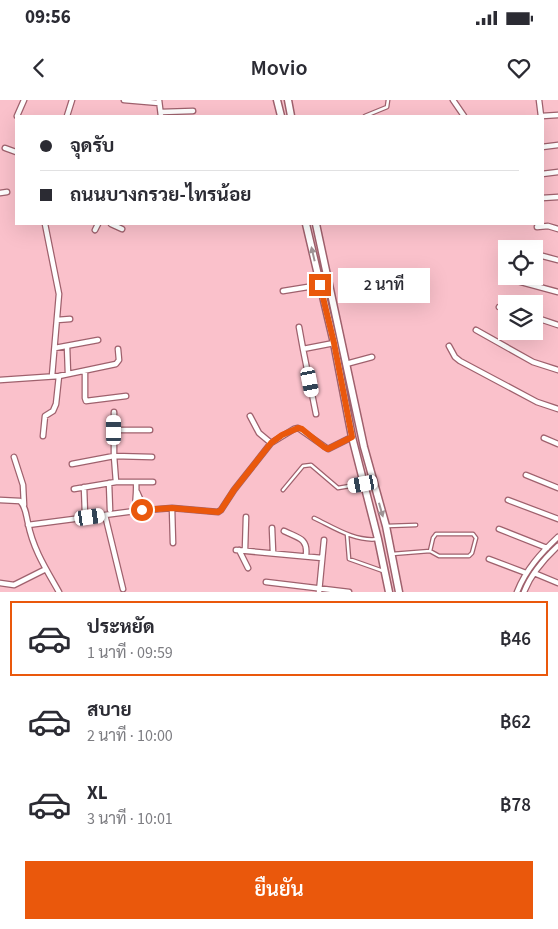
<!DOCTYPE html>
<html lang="th">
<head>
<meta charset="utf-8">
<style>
  body { margin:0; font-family:"Source Sans 3",Sarabun,sans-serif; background:#f7f7f7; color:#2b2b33; height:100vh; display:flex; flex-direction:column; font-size:19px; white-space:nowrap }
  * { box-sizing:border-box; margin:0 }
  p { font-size:16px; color:#7c7c81 }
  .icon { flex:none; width:28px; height:28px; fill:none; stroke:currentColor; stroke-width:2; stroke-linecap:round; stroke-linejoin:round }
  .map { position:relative; height:492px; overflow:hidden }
  .drawer { display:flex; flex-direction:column; background:#fff; flex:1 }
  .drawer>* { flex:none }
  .guide { position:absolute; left:15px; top:15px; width:529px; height:110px; border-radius:0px; box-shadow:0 5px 20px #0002; display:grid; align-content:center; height:110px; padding:0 25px; background:#fff }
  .tools { position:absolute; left:498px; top:140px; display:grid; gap:10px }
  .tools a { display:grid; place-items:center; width:45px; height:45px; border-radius:0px; background:#fff; box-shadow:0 5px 20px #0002; font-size:25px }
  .end { position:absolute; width:22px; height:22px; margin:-11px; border:6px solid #ea580c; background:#fff; box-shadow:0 0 0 2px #fff }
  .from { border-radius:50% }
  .bubble { position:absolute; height:35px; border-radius:0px; background:#fff; box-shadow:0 5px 20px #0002; font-size:16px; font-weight:600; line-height:35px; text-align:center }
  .car { position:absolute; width:15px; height:30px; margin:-15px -8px; border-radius:6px; box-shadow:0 0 4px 1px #0007; background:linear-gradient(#fff 24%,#345 0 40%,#fff 0 76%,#345 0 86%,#fff 0) }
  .guide b { display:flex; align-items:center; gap:18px; height:48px; font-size:19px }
  .guide b+b { border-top:1px solid #e1e1e2 }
  .guide i { width:12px; height:12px; background:#2b2b33 }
  ul { padding:9px 0 0; list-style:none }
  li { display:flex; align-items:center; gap:15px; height:75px; margin:0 10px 8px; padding:0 15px; border:2px solid transparent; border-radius:0px }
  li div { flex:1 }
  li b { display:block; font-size:19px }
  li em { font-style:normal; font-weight:600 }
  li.on { border-color:#ea580c }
  li>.icon { width:45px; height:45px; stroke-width:1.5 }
  .cta { display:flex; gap:10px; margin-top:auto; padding:10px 25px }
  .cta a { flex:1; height:58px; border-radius:0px; background:#ea580c; color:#fff; font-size:20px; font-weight:600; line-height:58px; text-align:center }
  .status { display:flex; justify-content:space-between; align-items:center; height:35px; padding:0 25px; background:#fff; direction:ltr }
  .status svg { height:14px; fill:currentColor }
  header { display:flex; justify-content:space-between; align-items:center; height:65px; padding:0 25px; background:#fff; font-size:22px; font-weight:600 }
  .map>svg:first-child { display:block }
</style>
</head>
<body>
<div class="status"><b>09:56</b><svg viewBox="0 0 49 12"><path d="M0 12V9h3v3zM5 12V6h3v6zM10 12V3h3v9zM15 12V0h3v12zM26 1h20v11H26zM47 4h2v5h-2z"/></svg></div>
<header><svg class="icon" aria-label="back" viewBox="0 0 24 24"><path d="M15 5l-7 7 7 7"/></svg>Movio<svg class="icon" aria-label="heart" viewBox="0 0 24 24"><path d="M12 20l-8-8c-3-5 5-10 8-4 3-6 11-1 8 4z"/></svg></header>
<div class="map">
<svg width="558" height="492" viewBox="0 0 558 492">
  <rect width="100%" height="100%" fill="#fac1cb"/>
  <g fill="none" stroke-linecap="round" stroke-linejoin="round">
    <defs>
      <path id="lane" d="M365,16L387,7L388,0
        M283,390L303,366L311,365L338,388L373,382
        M314,418C333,427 355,442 378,439
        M387,426L416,425
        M347,434L349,459L383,471
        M392,454L430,451L439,456H469L472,453L476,438L473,434H436L433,438L430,451"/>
      <path id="street" d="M124,0L159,3
        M159,0L161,16
        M453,0L464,16
        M539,0L541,16
        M161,12L193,11
        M17,16L24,0
        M67,16L72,0
        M542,16L558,15
        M542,47L558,45
        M5,48L16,52
        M542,74L558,72
        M0,93L7,92
        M542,98L558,97
        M45,124L59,194L52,276
        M111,124L122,129
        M537,127L548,126L558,129
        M95,130L98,124
        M535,154L558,160
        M510,179L558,192
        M283,191L320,185
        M499,207L506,209
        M534,217L558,225
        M57,220L70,219
        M299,227L303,249
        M476,230L533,262L558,270
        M67,246L68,274
        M449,246L455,257L460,261L537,302L558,309
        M55,248L98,240
        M346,264L372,257
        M85,271V298L86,301L126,296
        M0,280L59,276L116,264L119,260L118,249
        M114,312V356L116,382
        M316,314L303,249L334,243
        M250,316L259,333L271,343
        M114,330H150
        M43,336L45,316L53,311L56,304L59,276
        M544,338L558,344
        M14,357L23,385L24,405
        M72,364L114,356L152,357
        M526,375L558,388
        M109,383L110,410
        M84,387L85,414
        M74,389L116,382H153
        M137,392L141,401V410
        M0,400L20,401C26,407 26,415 28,423C33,449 46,469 59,492
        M508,400L558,419
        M172,408L173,443
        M135,411C135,401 137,392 136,382
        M105,415L123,489
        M28,425L135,411L172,408L218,412L221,410L234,390L271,343L294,329L298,328L328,349L352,337
        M272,428L273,452
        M499,429L547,448
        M284,431C298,438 308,438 306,455
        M236,450L322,458
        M239,450L248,468
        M245,450L246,417
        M489,459L526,473
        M534,473L558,483
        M266,482L349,492
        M0,483L14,485L46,469
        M319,492L324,440
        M517,492C526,469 541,453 558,437
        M524,492C531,474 544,459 558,446"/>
      <path id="secondary" d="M277,0L281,16
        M288,0L291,16
        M306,124L334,243L352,337L378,439L389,492
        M316,124L364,347L386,426L399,492"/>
    </defs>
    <!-- lane casing -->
    <use href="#lane" stroke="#9f616d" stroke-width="5"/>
    <!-- street casing -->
    <use href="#street" stroke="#9f616d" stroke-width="7"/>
    <!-- secondary casing -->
    <use href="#secondary" stroke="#9f616d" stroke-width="9"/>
    <!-- lane -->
    <use href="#lane" stroke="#fff" stroke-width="2.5"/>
    <!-- street -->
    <use href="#street" stroke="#fff" stroke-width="4.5"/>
    <!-- secondary -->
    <use href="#secondary" stroke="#fff" stroke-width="6"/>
  </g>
  <!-- one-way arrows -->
  <defs><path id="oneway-solid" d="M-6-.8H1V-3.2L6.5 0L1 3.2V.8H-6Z" transform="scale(1.25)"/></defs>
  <g fill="#9e9395">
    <use href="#oneway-solid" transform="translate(313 154) rotate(-103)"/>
    <use href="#oneway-solid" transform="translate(381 410) rotate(74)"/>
  </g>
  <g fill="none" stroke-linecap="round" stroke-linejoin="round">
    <!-- route -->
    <path stroke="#ea580c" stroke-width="6" d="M142,410L172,408L218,412L221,410L234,390L271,343L282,335L298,328L302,329L324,347L328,349L352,337L334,243L320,185"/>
  </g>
</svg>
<div class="tools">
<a><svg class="icon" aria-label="locate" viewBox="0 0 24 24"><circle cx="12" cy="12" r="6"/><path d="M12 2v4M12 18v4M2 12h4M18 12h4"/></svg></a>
<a><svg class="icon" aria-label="layers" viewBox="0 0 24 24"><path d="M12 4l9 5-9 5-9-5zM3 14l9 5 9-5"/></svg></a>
</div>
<i class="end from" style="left:142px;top:410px"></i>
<i class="end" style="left:320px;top:185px"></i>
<div class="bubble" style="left:338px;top:168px;width:92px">2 นาที</div>
<i class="car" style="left:310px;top:282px;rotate:169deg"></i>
<i class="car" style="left:114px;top:330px;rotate:0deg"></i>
<i class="car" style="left:363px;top:384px;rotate:260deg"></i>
<i class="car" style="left:90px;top:417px;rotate:82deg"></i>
<div class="guide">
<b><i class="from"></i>จุดรับ</b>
<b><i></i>ถนนบางกรวย-ไทรน้อย</b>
</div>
</div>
<section class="drawer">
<ul>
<li class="on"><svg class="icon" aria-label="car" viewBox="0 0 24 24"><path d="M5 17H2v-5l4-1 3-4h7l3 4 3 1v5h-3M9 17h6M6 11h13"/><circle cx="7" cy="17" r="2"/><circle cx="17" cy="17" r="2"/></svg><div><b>ประหยัด</b><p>1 นาที · 09:59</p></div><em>฿46</em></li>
<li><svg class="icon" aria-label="car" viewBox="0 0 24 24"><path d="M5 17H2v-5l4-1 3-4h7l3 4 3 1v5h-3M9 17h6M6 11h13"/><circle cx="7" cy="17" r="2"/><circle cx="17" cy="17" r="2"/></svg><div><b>สบาย</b><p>2 นาที · 10:00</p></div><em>฿62</em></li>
<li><svg class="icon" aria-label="car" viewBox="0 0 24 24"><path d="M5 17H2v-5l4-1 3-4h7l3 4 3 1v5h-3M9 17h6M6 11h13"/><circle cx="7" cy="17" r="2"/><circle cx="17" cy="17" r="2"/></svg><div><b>XL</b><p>3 นาที · 10:01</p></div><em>฿78</em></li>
</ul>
<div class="cta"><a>ยืนยัน</a></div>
</section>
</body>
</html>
